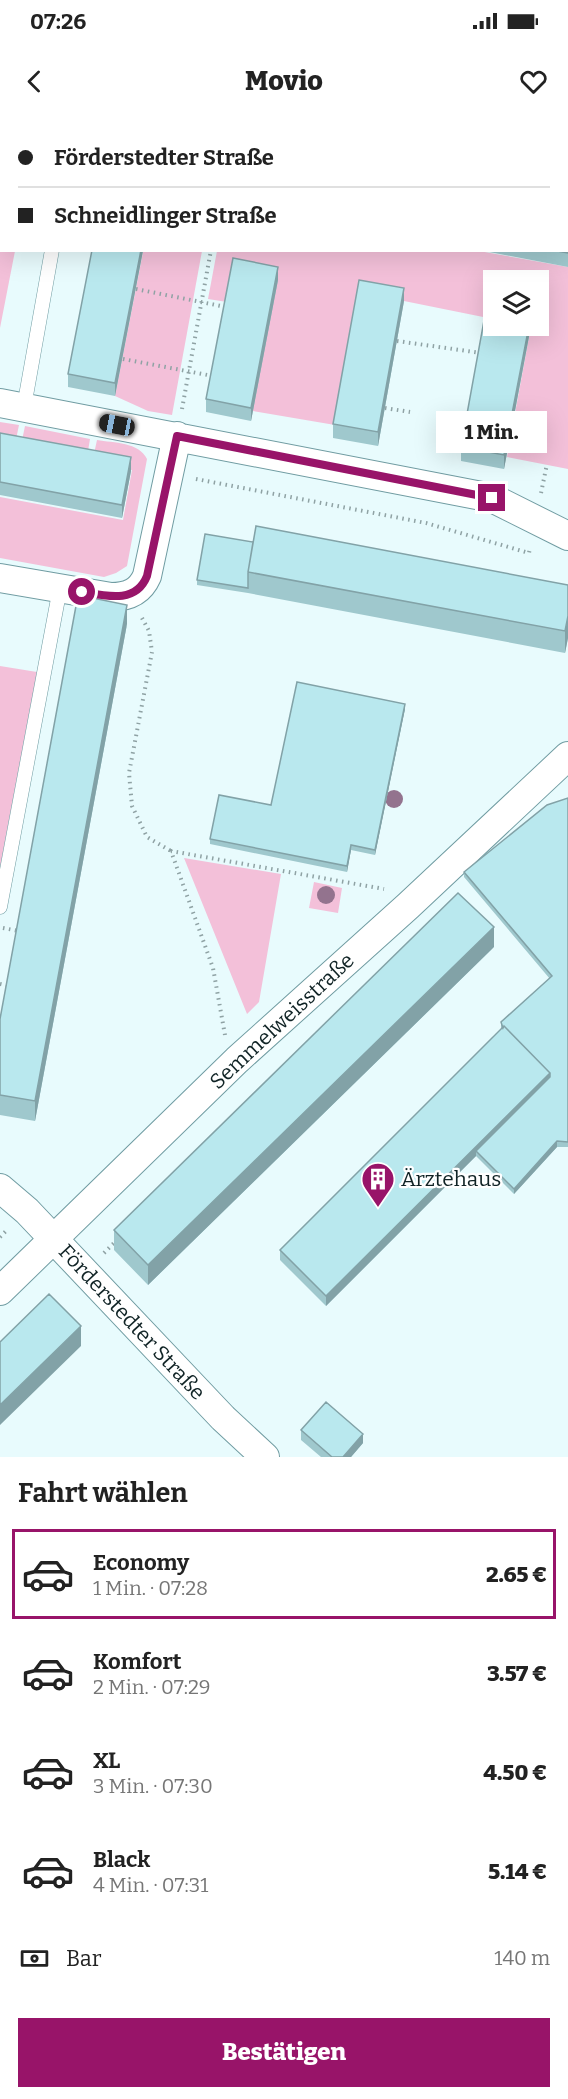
<!DOCTYPE html>
<html lang="de">
<head>
<meta charset="utf-8">
<style>
  body { margin:0; font-family:Bitter,serif; background:#f2f2f2; color:#222; height:100vh; display:flex; flex-direction:column; font-size:22px; white-space:nowrap }
  * { box-sizing:border-box; margin:0 }
  p { font-size:20px; color:#767676 }
  .icon { flex:none; width:33px; height:33px; fill:none; stroke:currentColor; stroke-width:2; stroke-linecap:round; stroke-linejoin:round }
  .map { position:relative; height:1337px; overflow:hidden }
  .panel { display:flex; flex-direction:column; background:#fff; flex:1 }
  .panel>* { flex:none }
  .guide { position:absolute; left:0px; top:0px; width:568px; height:132px; box-shadow:0 6px 24px #0002; display:grid; align-content:center; height:132px; padding:0 18px; background:#fff }
  .tools { position:absolute; left:483px; top:150px; display:grid; gap:12px }
  .tools a { display:grid; place-items:center; width:66px; height:66px; border-radius:0px; background:#fff; box-shadow:0 6px 24px #0002; font-size:30px }
  .end { position:absolute; width:27px; height:27px; margin:-14px; border:8px solid #981469; background:#fff; box-shadow:0 0 0 3px #fff }
  .from { border-radius:50% }
  .bubble { position:absolute; height:42px; border-radius:0px; background:#fff; box-shadow:0 6px 24px #0002; font-size:20px; font-weight:800; line-height:42px; text-align:center }
  .car { position:absolute; width:18px; height:36px; margin:-18px -9px; border-radius:8px; box-shadow:0 0 4px 2px #0007; background:linear-gradient(#222 24%,#8ab4d8 0 40%,#222 0 76%,#8ab4d8 0 86%,#222 0) }
  .guide b { display:flex; align-items:center; gap:21px; height:57px; font-size:22px }
  .guide b+b { border-top:2px solid #e0e0e0 }
  .guide i { width:15px; height:15px; background:#222 }
  ul { padding:0; list-style:none }
  li { display:flex; align-items:center; gap:18px; height:90px; margin:0 12px 9px; padding:0 6px; border:3px solid transparent; border-radius:0px }
  li div { flex:1 }
  li b { display:block; font-size:22px }
  li em { font-style:normal; font-weight:800 }
  li.selected { border-color:#981469 }
  li>.icon { width:54px; height:54px; stroke-width:1.5 }
  h2 { padding:0 18px; font-size:27px; line-height:72px }
  .pay { display:flex; align-items:center; gap:15px; height:66px; padding:0 18px; font-size:22px }
  .pay p { margin-inline-start:auto }
  .primary-button { display:flex; gap:12px; margin-top:auto; padding:12px 18px }
  .primary-button a { flex:1; height:69px; border-radius:0px; background:#981469; color:#fff; font-size:24px; font-weight:800; line-height:69px; text-align:center }
  .status { display:flex; justify-content:space-between; align-items:center; height:42px; padding:0 30px; background:#fff; direction:ltr }
  .status svg { height:16px; fill:currentColor }
  header { display:flex; justify-content:space-between; align-items:center; height:78px; padding:0 18px; background:#fff; font-size:27px; font-weight:800 }
  .map>svg:first-child { display:block }
</style>
</head>
<body>
<div class="status"><b>07:26</b><svg viewBox="0 0 49 12"><path d="M0 12V9h3v3zM5 12V6h3v6zM10 12V3h3v9zM15 12V0h3v12zM26 1h20v11H26zM47 4h2v5h-2z"/></svg></div>
<header><svg class="icon" aria-label="back" viewBox="0 0 24 24"><path d="M15 5l-7 7 7 7"/></svg>Movio<svg class="icon" aria-label="heart" viewBox="0 0 24 24"><path d="M12 20l-8-8c-3-5 5-10 8-4 3-6 11-1 8 4z"/></svg></header>
<div class="map">
<svg width="568" height="1337" viewBox="0 0 568 1337">
  <rect width="100%" height="100%" fill="#e8fbfd"/>
  <!-- green -->
  <path fill="#f3c0d9" d="M0,88L2,130L15,131L0,208Z
    M138,131H202L172,295L148,291L115,276L143,132Z
    M217,131H479L568,147V349L507,337L531,206H538V160H494L493,199L404,181L335,305L253,291L227,182L208,179Z
    M0,302L19,305L14,329L0,326Z
    M25,306L90,319L86,343L20,330Z
    M97,320C114,323 139,322 147,339L127,446L116,453L104,457L0,438V377L123,400L132,350L92,343Z
    M0,546L37,552L0,748Z
    M184,738L281,754L259,882L247,894Z
    M314,762L342,768L338,793L309,788Z"/>
  <g fill="none" stroke-linecap="round" stroke-linejoin="round">
    <defs>
      <path id="lane" d="M0,63H2
        M24,287L52,130
        M0,787L60,468"/>
      <path id="street" d="M0,283L492,378L568,416
        M0,458L111,477C128,477 140,472 147,456L177,316
        M0,1068L27,1091L223,1298L265,1337
        M0,1171L237,940L408,786L568,636"/>
      <path id="secondary" d="M316,0L326,2
        M567,47H568"/>
    </defs>
    <!-- lane casing -->
    <use href="#lane" stroke="#709ca2" stroke-width="15"/>
    <!-- street casing -->
    <use href="#street" stroke="#709ca2" stroke-width="30"/>
    <!-- secondary casing -->
    <use href="#secondary" stroke="#709ca2" stroke-width="34"/>
    <!-- path -->
    <path stroke="#8fa2a4" stroke-width="4" stroke-dasharray="1.5 4.5" stroke-linecap="butt" d="M168,0L176,2
      M163,2V0
      M212,2L213,0
      M136,169L226,187
      M397,221L481,233
      M123,239L213,256
      M385,288L410,292
      M182,289L211,130
      M443,300L467,304
      M196,359L426,403L529,433L530,428
      M541,373L547,344
      M142,498L149,511L152,532L129,653L132,686L147,717L171,731
      M3,808L19,811
      M0,864L9,866
      M225,915L213,848L171,731L384,769
      M0,1117L8,1109
      M104,1133L118,1119"/>
    <!-- lane -->
    <use href="#lane" stroke="#fff" stroke-width="14"/>
    <!-- street -->
    <use href="#street" stroke="#fff" stroke-width="28"/>
    <!-- secondary -->
    <use href="#secondary" stroke="#fff" stroke-width="33"/>
    <!-- tram -->
    <path stroke="#4c5f61" stroke-width="1.5" d="M457,0L467,2
      M545,0L557,2
      M567,3H568
      M567,16H568"/>
  </g>
  <!-- trees -->
  <g fill="#93738e">
    <circle cx="394" cy="679" r="9"/>
    <circle cx="326" cy="775" r="9"/>
  </g>
  <!-- wall -->
  <path fill="#9fc8cd" d="M0,0L2,2V45L0,44Z
    M568,84V147L479,130H567Z
    M143,130L115,276L68,267V254Z
    M278,160L251,301L206,292V279Z
    M404,181L378,326L333,318V304Z
    M494,206H531L504,349L461,341V327Z
    M0,313L131,351L122,398L0,375Z
    M253,422L568,465V518L565,533L248,473L197,465V460Z
    M127,504L35,1001L0,995V899Z
    M405,589L375,735L351,730L347,752L210,724V719L271,685Z
    M568,678V1027H557L514,1074L476,1036L326,1186L280,1140V1130L501,909V902L550,859L464,757V752Z
    M494,827L148,1165L114,1130V1110Z
    M301,1310L363,1323L351,1337H321L301,1320Z"/>
  <!-- shaded-wall -->
  <path fill="#82a2a7" d="M141,130H143V131L115,276V263Z
    M278,147V160L251,301V288Z
    M404,168V181L378,326V312Z
    M529,206H531L504,349V335Z
    M131,337V351L122,398V385Z
    M127,485V504L35,1001V981Z
    M568,496V518L565,533V511Z
    M405,584V589L375,735V730Z
    M351,725V730L347,752V746Z
    M494,807V827L148,1165V1145Z
    M550,953V962L476,1031V1036L326,1186V1176Z
    M557,1021V1027L514,1074V1069Z
    M81,1206V1226L0,1305V1285Z
    M363,1314V1323L351,1337H343Z"/>
  <!-- building -->
  <path fill="#b9e8ee" stroke="#82a2a7" stroke-width="1.5" d="M0,0H104L112,2H2V31H0Z
    M567,84H568V133L552,130H567Z
    M92,130H141L115,263L68,254Z
    M233,138L278,147L251,288L206,279Z
    M359,160L404,168L378,312L333,304Z
    M487,184L494,185V206H529L504,335L461,327Z
    M0,313L131,337L122,385L0,362Z
    M256,406L568,465V496L565,511L248,452Z
    M205,414L253,422L248,452V468L197,460Z
    M78,475L127,485L35,981L0,975V899Z
    M297,562L405,584L375,730L351,725L347,746L210,719L219,675L271,685Z
    M568,678V1022L557,1021L514,1069L476,1031L550,957V953L504,906L503,908L501,902L552,856L464,752L547,685Z
    M458,773L494,807L148,1145L114,1110Z
    M504,906L550,953L326,1176L280,1130Z
    M49,1174L81,1206L0,1285V1222Z
    M326,1282L363,1314L343,1337H332L301,1310Z"/>
  <g fill="none" stroke-linecap="round" stroke-linejoin="round">
    <!-- route -->
    <path stroke="#981469" stroke-width="8" d="M82,472C106,476 136,484 147,456L177,316L492,378"/>
  </g>
  <!-- icons -->
  <defs>
    <symbol id="building-pin" viewBox="-11 -11 22 30"><path d="M0 17L-7.5 6A9.5 9.5 0 1 1 7.5 6Z" fill="#981469" stroke="#fff"/><path d="M-4-6H4V6H1V3H-1V6H-4ZM-2.5-4.3h1.7v1.8h-1.7ZM.8-4.3h1.7v1.8H.8ZM-2.5-1h1.7V.8h-1.7ZM.8-1h1.7V.8H.8Z" fill="#fff"/></symbol>
  </defs>
  <g fill-rule="evenodd">
    <use href="#building-pin" x="359" y="1040" width="38" height="52"/>
  </g>
  <g text-anchor="middle" stroke-width="4.5" stroke-linejoin="round" paint-order="stroke">
    <!-- street labels -->
    <g font-size="21" fill="#102325" stroke="#fff">
      <text transform="translate(282 901) rotate(-43)" y="7">Semmelweisstraße</text>
      <text transform="translate(132 1202) rotate(47)" y="7">Förderstedter Straße</text>
    </g>
    <!-- poi labels -->
    <g font-size="21" fill="#102325" stroke="#fff" text-anchor="start">
      <text x="401" y="1066">Ärztehaus</text>
    </g>
  </g>
</svg>
<div class="tools">
<a><svg class="icon" aria-label="layers" viewBox="0 0 24 24"><path d="M12 4l9 5-9 5-9-5zM3 14l9 5 9-5"/></svg></a>
</div>
<i class="end from" style="left:82px;top:472px"></i>
<i class="end" style="left:492px;top:378px"></i>
<div class="bubble" style="left:436px;top:291px;width:111px">1 Min.</div>
<i class="car" style="left:117px;top:305px;rotate:281deg"></i>
<div class="guide">
<b><i class="from"></i>Förderstedter Straße</b>
<b><i></i>Schneidlinger Straße</b>
</div>
</div>
<section class="panel">
<h2>Fahrt wählen</h2>
<ul>
<li class="selected"><svg class="icon" aria-label="car" viewBox="0 0 24 24"><path d="M5 17H2v-5l4-1 3-4h7l3 4 3 1v5h-3M9 17h6M6 11h13"/><circle cx="7" cy="17" r="2"/><circle cx="17" cy="17" r="2"/></svg><div><b>Economy</b><p>1 Min. · 07:28</p></div><em>2.65 €</em></li>
<li><svg class="icon" aria-label="car" viewBox="0 0 24 24"><path d="M5 17H2v-5l4-1 3-4h7l3 4 3 1v5h-3M9 17h6M6 11h13"/><circle cx="7" cy="17" r="2"/><circle cx="17" cy="17" r="2"/></svg><div><b>Komfort</b><p>2 Min. · 07:29</p></div><em>3.57 €</em></li>
<li><svg class="icon" aria-label="car" viewBox="0 0 24 24"><path d="M5 17H2v-5l4-1 3-4h7l3 4 3 1v5h-3M9 17h6M6 11h13"/><circle cx="7" cy="17" r="2"/><circle cx="17" cy="17" r="2"/></svg><div><b>XL</b><p>3 Min. · 07:30</p></div><em>4.50 €</em></li>
<li><svg class="icon" aria-label="car" viewBox="0 0 24 24"><path d="M5 17H2v-5l4-1 3-4h7l3 4 3 1v5h-3M9 17h6M6 11h13"/><circle cx="7" cy="17" r="2"/><circle cx="17" cy="17" r="2"/></svg><div><b>Black</b><p>4 Min. · 07:31</p></div><em>5.14 €</em></li>
</ul>
<div class="pay"><svg class="icon" aria-label="cash" viewBox="0 0 24 24"><path d="M3 7h18v10H3z"/><circle cx="12" cy="12" r="2"/></svg>Bar<p>140 m</p></div>
<div class="primary-button"><a>Bestätigen</a></div>
</section>
</body>
</html>
